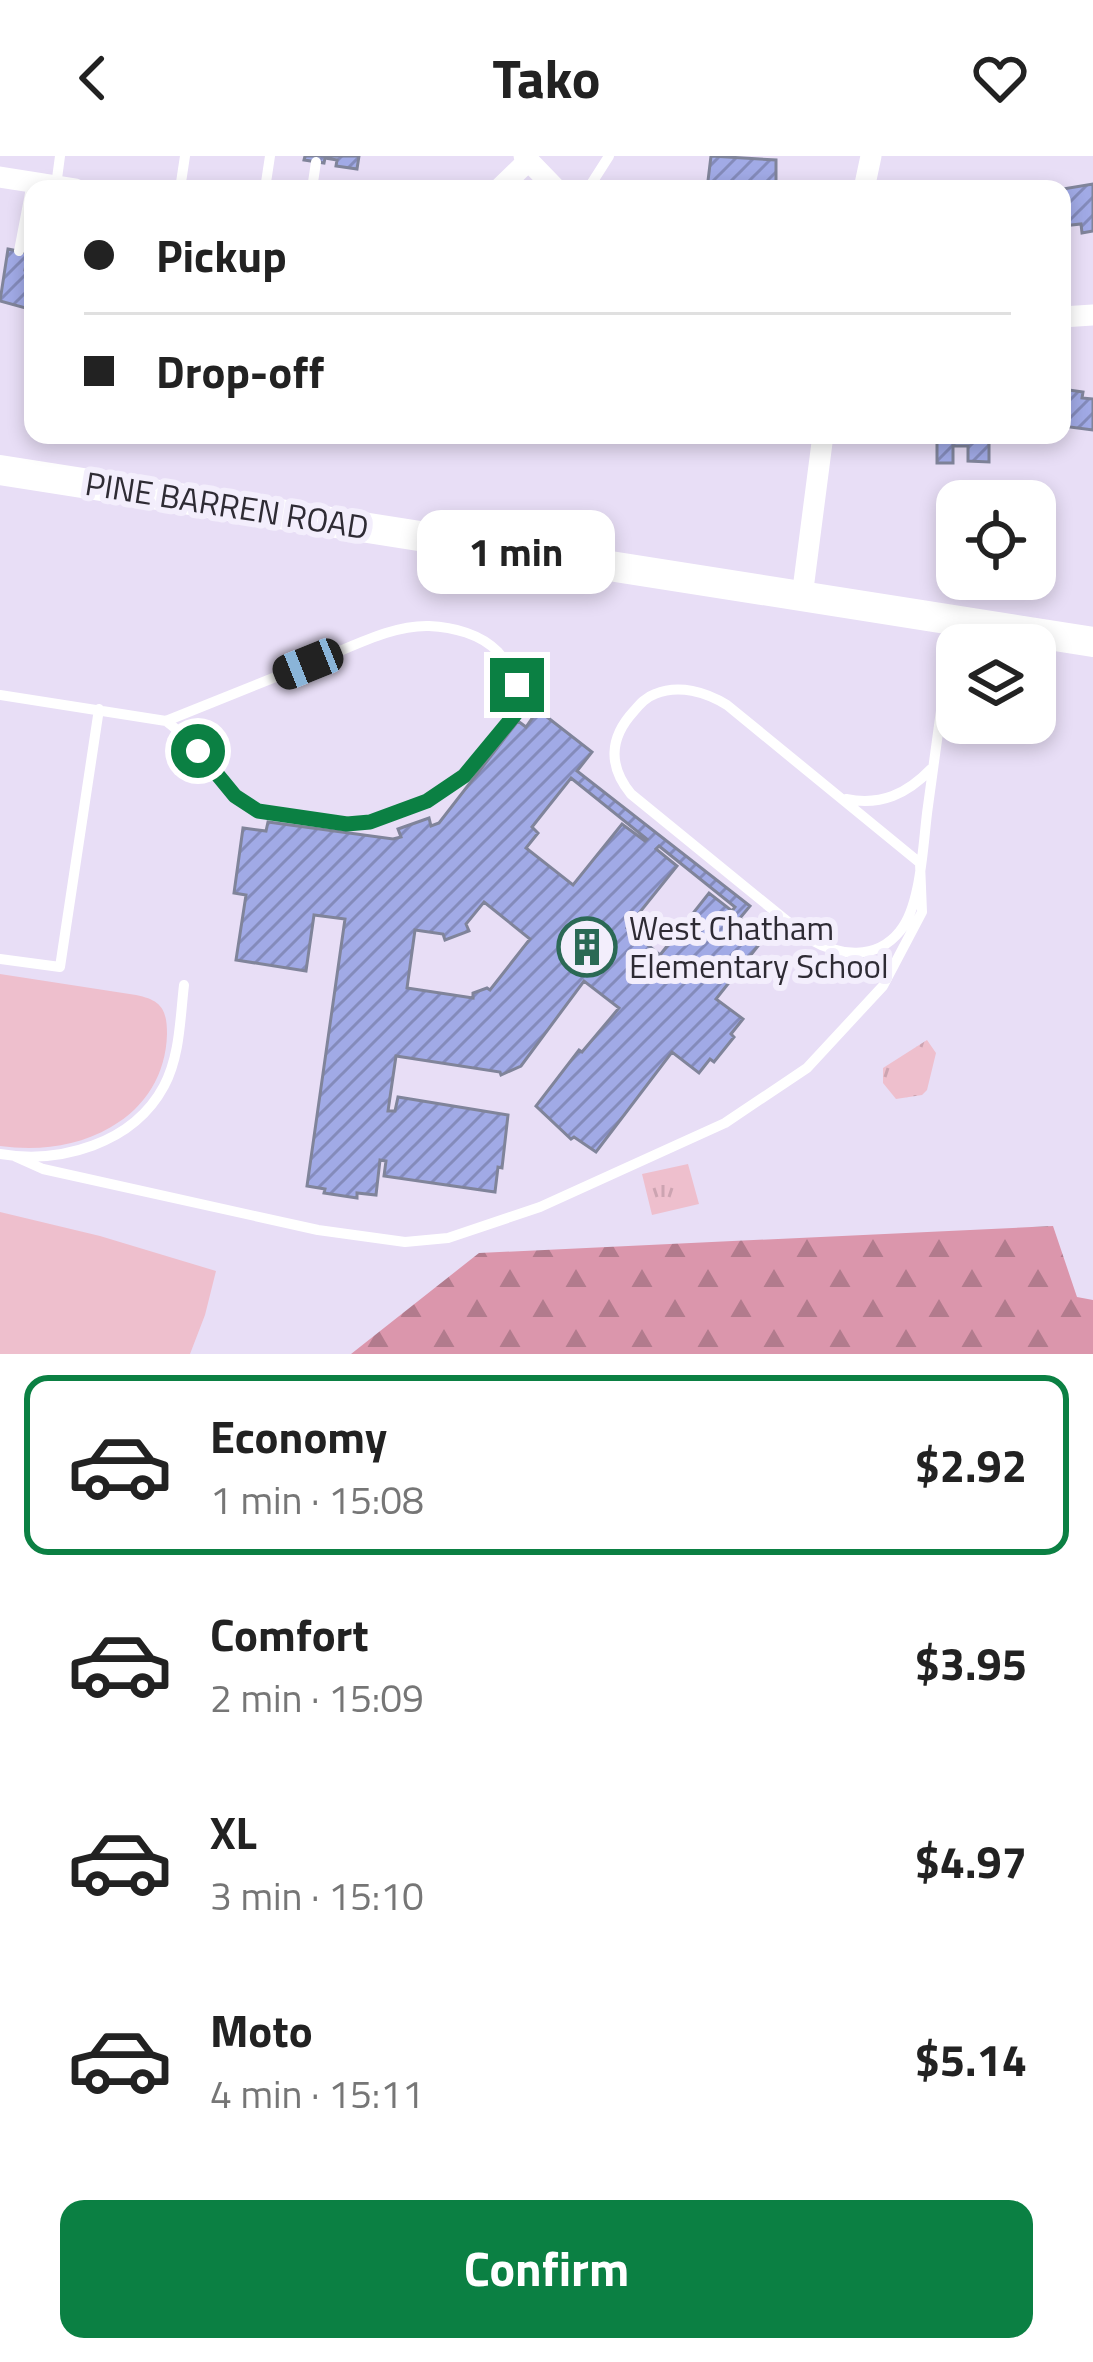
<!DOCTYPE html>
<html lang="en">
<head>
<meta charset="utf-8">
<style>
  body { margin:0; font-family:"Titillium Web",sans-serif; background:#f2f2f2; color:#222; height:100vh; display:flex; flex-direction:column; font-size:45px; white-space:nowrap }
  * { box-sizing:border-box; margin:0 }
  p { font-size:39px; color:#767676 }
  .icon { flex:none; width:66px; height:66px; fill:none; stroke:currentColor; stroke-width:2; stroke-linecap:round; stroke-linejoin:round }
  .map { position:relative; height:1198px; overflow:hidden }
  .panel { display:flex; flex-direction:column; background:#fff; flex:1 }
  .panel>* { flex:none }
  .guide { position:absolute; left:24px; top:24px; width:1047px; height:264px; border-radius:24px; box-shadow:0 6px 18px #0003; display:grid; align-content:center; height:264px; padding:0 60px; background:#fff }
  .tools { position:absolute; left:936px; top:324px; display:grid; gap:24px }
  .tools a { display:grid; place-items:center; width:120px; height:120px; border-radius:24px; background:#fff; box-shadow:0 6px 18px #0003; font-size:60px }
  .end { position:absolute; width:54px; height:54px; margin:-27px; border:15px solid #0b8043; background:#fff; box-shadow:0 0 0 6px #fff }
  .from { border-radius:50% }
  .bubble { position:absolute; height:84px; border-radius:24px; background:#fff; box-shadow:0 6px 18px #0003; font-size:39px; font-weight:700; line-height:84px; text-align:center }
  .car { position:absolute; width:36px; height:72px; margin:-36px -18px; border-radius:15px; box-shadow:0 0 9px 3px #0007; background:linear-gradient(#222 24%,#8ab4d8 0 40%,#222 0 76%,#8ab4d8 0 86%,#222 0) }
  .guide b { display:flex; align-items:center; gap:42px; height:114px; font-size:45px }
  .guide b+b { border-top:3px solid #e0e0e0 }
  .guide i { width:30px; height:30px; background:#222 }
  ul { padding:21px 0 0; list-style:none }
  li { display:flex; align-items:center; gap:36px; height:180px; margin:0 24px 18px; padding:0 36px; border:6px solid transparent; border-radius:24px }
  li div { flex:1 }
  li b { display:block; font-size:45px }
  li em { font-style:normal; font-weight:700 }
  li.current { border-color:#0b8043 }
  li>.icon { width:108px; height:108px; stroke-width:1.5 }
  .cta { display:flex; gap:24px; margin-top:auto; padding:24px 60px }
  .cta a { flex:1; height:138px; border-radius:24px; background:#0b8043; color:#fff; font-size:48px; font-weight:700; line-height:138px; text-align:center }
  header { display:flex; justify-content:space-between; align-items:center; height:156px; padding:0 60px; background:#fff; font-size:54px; font-weight:700 }
  .map>svg:first-child { display:block }
</style>
</head>
<body>
<header><svg class="icon" aria-label="back" viewBox="0 0 24 24"><path d="M15 5l-7 7 7 7"/></svg>Tako<svg class="icon" aria-label="heart" viewBox="0 0 24 24"><path d="M12 20l-8-8c-3-5 5-10 8-4 3-6 11-1 8 4z"/></svg></header>
<div class="map">
<svg width="1093" height="1198" viewBox="0 0 1093 1198">
  <defs>
    <pattern id="forest-firs" width="22" height="20" patternUnits="userSpaceOnUse" patternTransform="scale(3)"><rect width="22" height="20" fill="#db96ac"/><path d="M5 1l3.5 6h-7zM16 11l3.5 6h-7z" fill="#b27b8d"/></pattern>
    <pattern id="park-tufts" width="24" height="20" patternUnits="userSpaceOnUse" patternTransform="scale(3)"><rect width="24" height="20" fill="#eebfcd"/><path d="M3 7l-1-3M5 7V3M7 7l1-3M15 17l-1-3M17 17v-4M19 17l1-3" fill="none" stroke="#cca4b1"/></pattern>
    <pattern id="building-hatch" width="6" height="6" patternUnits="userSpaceOnUse" patternTransform="scale(3)"><rect width="6" height="6" fill="#a1aae6"/><path d="M-1 1l2-2M0 6l6-6M5 7l2-2" fill="none" stroke="#848bbb"/></pattern>
  </defs>
  <rect width="100%" height="100%" fill="#e8def6"/>
  <!-- green -->
  <path fill="#eebfcd" d="M0,818L136,839C161,844 167,853 167,878C166,918 146,951 111,971C77,991 38,995 0,990Z
    M0,1056L100,1080L216,1115L205,1159L190,1198H0Z"/>
  <!-- forest -->
  <path fill="url(#forest-firs)" d="M1053,1070L1077,1141L1093,1144V1198H351L479,1097Z"/>
  <!-- park -->
  <path fill="url(#park-tufts)" d="M927,884L936,897L927,934L922,939L896,943L883,927V912Z
    M688,1008L699,1048L652,1059L642,1018Z"/>
  <!-- building -->
  <path fill="url(#building-hatch)" stroke="#80849a" stroke-width="3" fill-rule="evenodd" d="M305,0H359L357,13L336,10L337,4L325,2L324,7L304,4Z
    M711,0L776,4V33L732,29V33H707Z
    M1093,28V75L1082,77L1081,68L1062,70L1063,33Z
    M8,93L28,97L25,114L33,115V151L29,153L0,145Z
    M1062,233L1083,236L1082,242L1093,243V274L1062,270Z
    M937,279H989V306L968,305V290H953V307H937Z
    M538,554L592,596L577,615L750,750L740,762L765,781L716,843L743,863L731,878L734,881L714,906L710,903L699,917L672,896L596,996L574,981L571,983L536,950L579,894L582,896L619,852L584,825L521,910L501,919L500,916L396,900L388,955H395L398,941L508,959L502,1012L498,1011L495,1036L384,1020L386,1005L380,1004L376,1039L357,1037V1042L324,1037L325,1033L307,1030L345,763L314,759L306,815L236,804L246,739L234,737L243,672L266,675L268,666L393,683L401,681L398,673L429,662L431,670L439,667L518,565L526,571ZM571,622L647,683L645,685L622,668L573,729L526,692L538,677L532,671ZM659,690L735,751L732,755L709,737L660,799L627,772L677,710L656,693ZM484,746L530,783L490,834L487,832L473,837V842L407,832L415,774L443,778L445,784L469,775L466,768Z"/>
  <g fill="none" stroke-linecap="round" stroke-linejoin="round">
    <!-- service -->
    <path stroke="#fff" stroke-width="10" d="M56,30L60,0
      M180,33L185,0
      M265,33L270,0
      M312,33L316,6
      M588,33L609,0
      M19,95L32,27
      M0,539L166,565C196,587 210,618 237,642C259,660 328,667 357,668C373,666 388,659 403,654C461,632 479,602 516,556C520,533 513,513 498,496C481,478 453,471 429,470C393,469 356,489 323,502C270,523 218,544 166,565
      M846,643C881,650 907,638 931,613
      M0,803L60,811L99,553
      M0,998C60,1008 133,988 164,930C180,900 180,863 184,829
      M14,1000L43,1013L318,1074L405,1086L448,1082L540,1051L725,967L807,912L883,830L922,756L920,707L727,549C706,536 679,528 655,538C646,541 640,548 634,555C609,582 608,610 631,638L809,783C839,800 876,805 900,775C922,749 923,683 928,650C936,589 945,528 953,467"/>
    <!-- minor -->
    <path stroke="#fff" stroke-width="21" d="M524,0L556,33
      M0,21L76,33
      M499,33L528,5
      M864,33L871,0
      M1062,161L1093,159
      M802,441L823,279"/>
    <!-- secondary -->
    <path stroke="#fff" stroke-width="30" d="M0,314L1093,486"/>
  </g>
  <g fill="none" stroke-linecap="round" stroke-linejoin="round">
    <!-- route -->
    <path stroke="#0b8043" stroke-width="15" d="M198,595L235,640L258,655L347,668L370,666L427,645L464,620L517,556V529"/>
  </g>
  <!-- icons -->
  <defs>
    <symbol id="building-ring" viewBox="-11 -11 22 22"><circle r="9.5" fill="#f3eefc" stroke="#2b6955" stroke-width="1.5"/><path d="M-4-6H4V6H1V3H-1V6H-4ZM-2.5-4.3h1.7v1.8h-1.7ZM.8-4.3h1.7v1.8H.8ZM-2.5-1h1.7V.8h-1.7ZM.8-1h1.7V.8H.8Z" fill="#2b6955"/></symbol>
  </defs>
  <g fill-rule="evenodd">
    <use href="#building-ring" x="554" y="758" width="66" height="66"/>
  </g>
  <g text-anchor="middle" stroke-width="12" stroke-linejoin="round" paint-order="stroke">
    <!-- street labels -->
    <g font-size="33" fill="#2e2b34" stroke="#f3eefc">
      <text transform="translate(227 349) rotate(9)" y="12">PINE BARREN ROAD</text>
    </g>
    <!-- poi labels -->
    <g font-size="33" fill="#2e2b34" stroke="#f3eefc" text-anchor="start">
      <text x="629" y="784">West Chatham<tspan x="629" dy="38">Elementary School</tspan></text>
    </g>
  </g>
</svg>
<div class="tools">
<a><svg class="icon" aria-label="locate" viewBox="0 0 24 24"><circle cx="12" cy="12" r="6"/><path d="M12 2v4M12 18v4M2 12h4M18 12h4"/></svg></a>
<a><svg class="icon" aria-label="layers" viewBox="0 0 24 24"><path d="M12 4l9 5-9 5-9-5zM3 14l9 5 9-5"/></svg></a>
</div>
<i class="end from" style="left:198px;top:595px"></i>
<i class="end" style="left:517px;top:529px"></i>
<div class="bubble" style="left:417px;top:354px;width:198px">1 min</div>
<i class="car" style="left:308px;top:508px;rotate:248deg"></i>
<div class="guide">
<b><i class="from"></i>Pickup</b>
<b><i></i>Drop-off</b>
</div>
</div>
<section class="panel">
<ul>
<li class="current"><svg class="icon" aria-label="car" viewBox="0 0 24 24"><path d="M5 17H2v-5l4-1 3-4h7l3 4 3 1v5h-3M9 17h6M6 11h13"/><circle cx="7" cy="17" r="2"/><circle cx="17" cy="17" r="2"/></svg><div><b>Economy</b><p>1 min · 15:08</p></div><em>$2.92</em></li>
<li><svg class="icon" aria-label="car" viewBox="0 0 24 24"><path d="M5 17H2v-5l4-1 3-4h7l3 4 3 1v5h-3M9 17h6M6 11h13"/><circle cx="7" cy="17" r="2"/><circle cx="17" cy="17" r="2"/></svg><div><b>Comfort</b><p>2 min · 15:09</p></div><em>$3.95</em></li>
<li><svg class="icon" aria-label="car" viewBox="0 0 24 24"><path d="M5 17H2v-5l4-1 3-4h7l3 4 3 1v5h-3M9 17h6M6 11h13"/><circle cx="7" cy="17" r="2"/><circle cx="17" cy="17" r="2"/></svg><div><b>XL</b><p>3 min · 15:10</p></div><em>$4.97</em></li>
<li><svg class="icon" aria-label="car" viewBox="0 0 24 24"><path d="M5 17H2v-5l4-1 3-4h7l3 4 3 1v5h-3M9 17h6M6 11h13"/><circle cx="7" cy="17" r="2"/><circle cx="17" cy="17" r="2"/></svg><div><b>Moto</b><p>4 min · 15:11</p></div><em>$5.14</em></li>
</ul>
<div class="cta"><a>Confirm</a></div>
</section>
</body>
</html>
